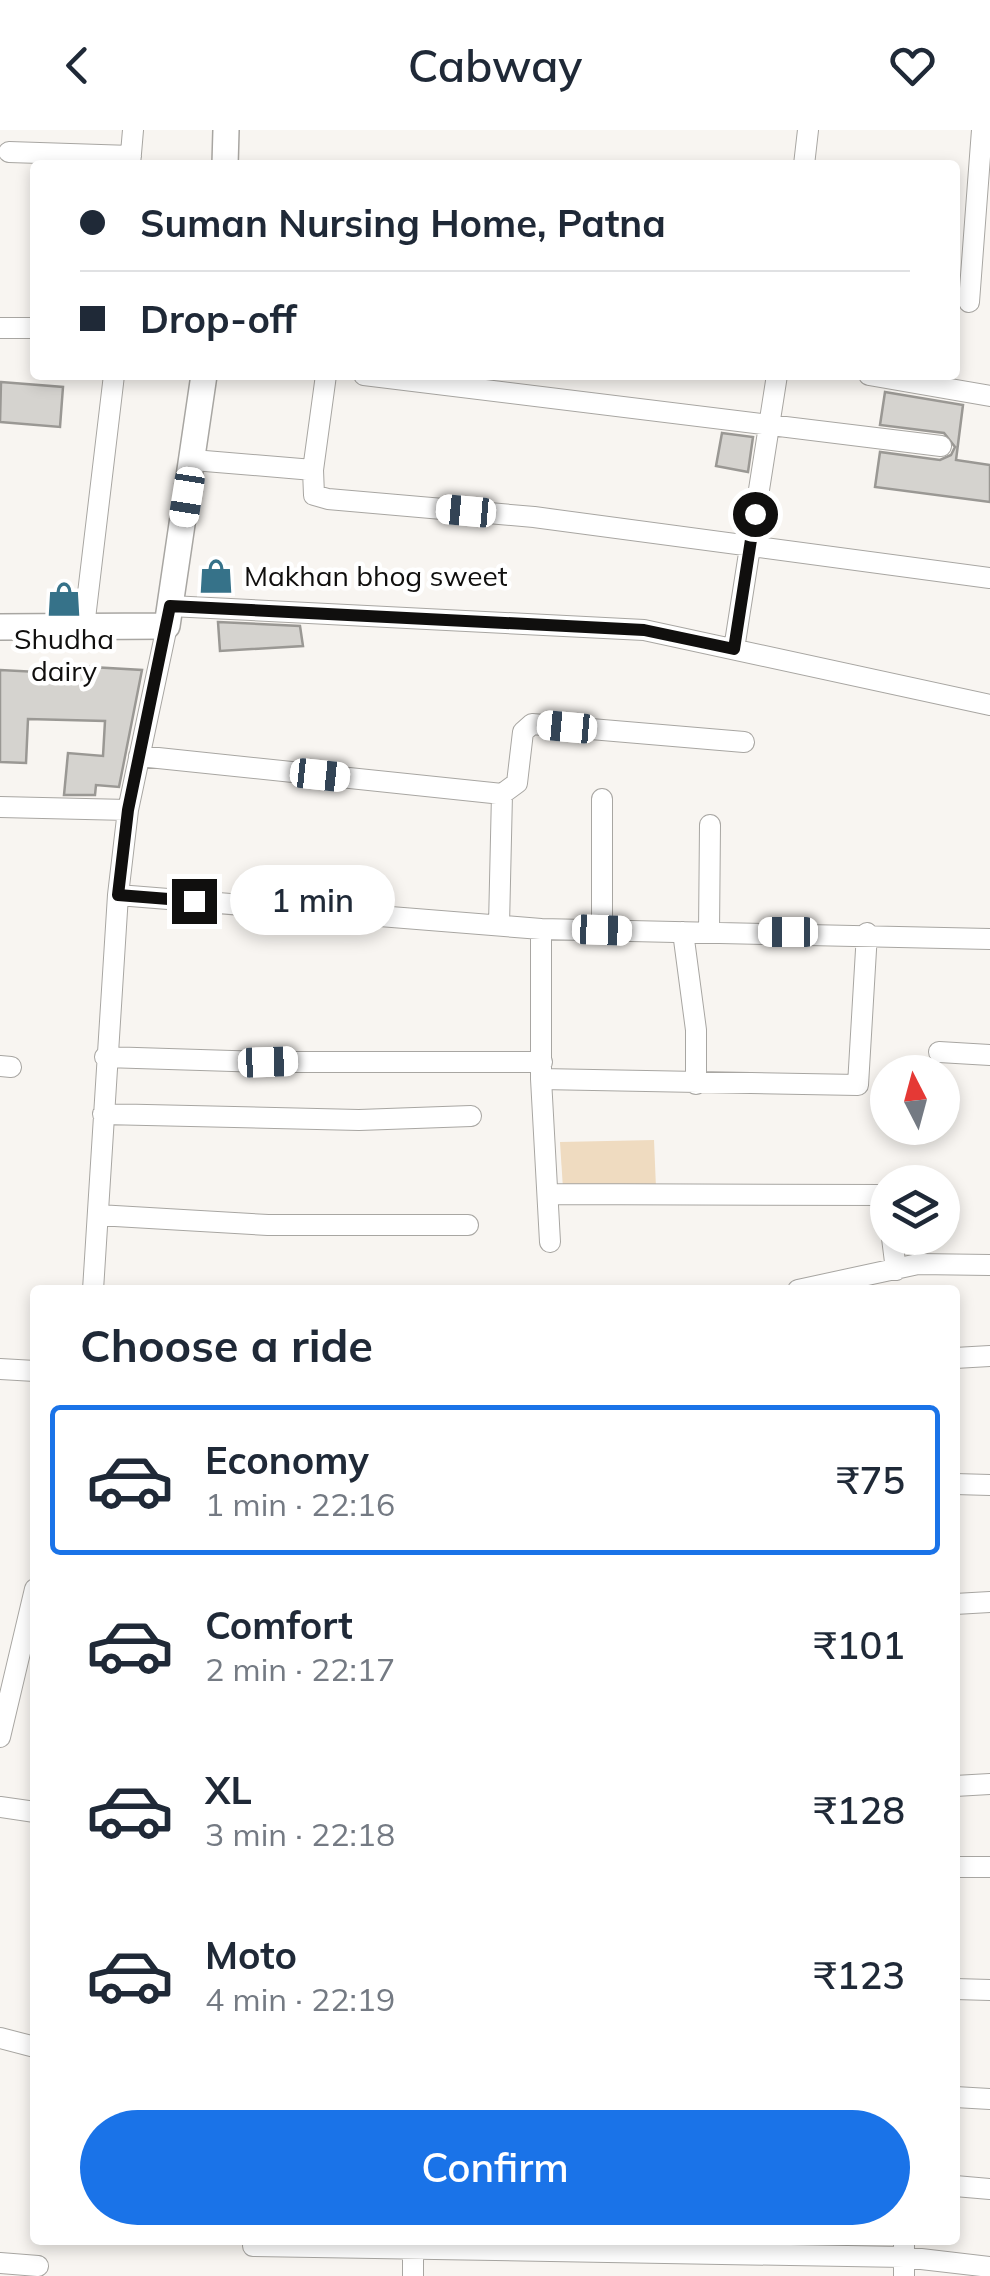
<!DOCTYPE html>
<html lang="en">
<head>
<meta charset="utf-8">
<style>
  body { margin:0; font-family:Mulish,sans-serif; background:#f6f6f7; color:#1f2937; height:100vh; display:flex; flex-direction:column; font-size:38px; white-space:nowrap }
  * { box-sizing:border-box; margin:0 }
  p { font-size:32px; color:#747a83 }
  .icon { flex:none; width:55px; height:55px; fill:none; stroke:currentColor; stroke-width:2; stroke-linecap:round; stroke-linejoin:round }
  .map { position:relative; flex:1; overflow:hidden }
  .details { position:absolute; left:30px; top:1155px; width:930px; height:960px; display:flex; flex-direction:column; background:#fff; border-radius:10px; box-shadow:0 5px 15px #0003 }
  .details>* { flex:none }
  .hud { position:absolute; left:30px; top:30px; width:930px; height:220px; border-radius:10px; box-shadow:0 5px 15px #0003; display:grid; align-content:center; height:220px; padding:0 50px; background:#fff }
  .needle { width:65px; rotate:354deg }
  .buttons { position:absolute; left:870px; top:925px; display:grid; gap:20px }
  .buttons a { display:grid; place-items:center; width:90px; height:90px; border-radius:50%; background:#fff; box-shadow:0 5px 15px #0003; font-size:50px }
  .end { position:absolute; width:45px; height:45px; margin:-22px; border:12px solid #100f0e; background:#fff; box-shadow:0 0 0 5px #fff }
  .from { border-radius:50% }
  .bubble { position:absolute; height:70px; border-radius:35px; background:#fff; box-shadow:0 5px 15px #0003; font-size:32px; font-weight:600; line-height:70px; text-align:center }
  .car { position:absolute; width:30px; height:60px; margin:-30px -15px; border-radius:12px; box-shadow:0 0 8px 2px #0007; background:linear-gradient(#fff 24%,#345 0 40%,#fff 0 76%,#345 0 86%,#fff 0) }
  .hud b { display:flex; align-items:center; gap:35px; height:95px; font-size:38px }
  .hud b+b { border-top:2px solid #e0e1e3 }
  .hud i { width:25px; height:25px; background:#1f2937 }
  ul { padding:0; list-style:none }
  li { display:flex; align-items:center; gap:30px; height:150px; margin:0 20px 15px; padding:0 30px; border:5px solid transparent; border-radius:10px }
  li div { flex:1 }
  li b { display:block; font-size:38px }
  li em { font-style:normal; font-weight:600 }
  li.selected { border-color:#1a73e8 }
  li>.icon { width:90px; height:90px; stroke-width:1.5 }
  h2 { padding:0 50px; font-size:45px; line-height:120px }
  .action { display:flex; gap:20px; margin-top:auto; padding:20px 50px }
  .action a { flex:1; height:115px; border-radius:60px; background:#1a73e8; color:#fff; font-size:40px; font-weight:600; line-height:115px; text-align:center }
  header { display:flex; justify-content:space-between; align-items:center; height:130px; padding:0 50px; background:#fff; font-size:45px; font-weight:600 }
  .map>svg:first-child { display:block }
</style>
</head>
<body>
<header><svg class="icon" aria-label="back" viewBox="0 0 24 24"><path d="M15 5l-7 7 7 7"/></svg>Cabway<svg class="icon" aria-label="heart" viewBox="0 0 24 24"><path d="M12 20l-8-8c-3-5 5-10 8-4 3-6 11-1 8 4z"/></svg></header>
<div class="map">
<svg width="990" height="2146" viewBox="0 0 990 2146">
  <rect width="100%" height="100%" fill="#f8f5f1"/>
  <!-- green -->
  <path fill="#efdbc0" d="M654,1010L656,1058L563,1059L560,1012Z"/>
  <!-- building -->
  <path fill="#d5d3cf" stroke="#9a9894" stroke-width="2.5" d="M1,252L63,257L60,297L0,292Z
    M885,262L963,275L956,330L990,335V372L875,357L880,322L940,330L951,325L955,317L944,303L880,295Z
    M722,303L753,307L748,342L716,336Z
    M218,492L300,496L303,516L220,521Z
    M74,536L142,540L119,657L96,655L95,665H64L68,623L103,626L105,591L28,589L26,633L0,632V540L38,542V537Z"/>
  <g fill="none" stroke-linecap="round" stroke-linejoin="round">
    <defs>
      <path id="minor" d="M9,22L131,26
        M130,35L133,0
        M804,35L808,0
        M969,172L982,0
        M0,198H35
        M364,245L941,316
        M869,245L990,266
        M193,330L313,340L326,245
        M313,340L314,365L328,369L534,387L990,448
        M170,476L644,500L990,575
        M84,497L114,245
        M734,519L777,245
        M139,626L502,664L499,795
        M502,664L517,653L523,602L532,594L744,612
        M0,677L128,680
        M118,765L541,799V949L550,1112
        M541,799L990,809
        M602,800V669
        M683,802L696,900V954
        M709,802L710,695
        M939,922L990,925
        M105,927L268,932H542
        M0,936L11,937
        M541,949L858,955L867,803
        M103,984L359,990L471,986
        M550,1064L886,1065L888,1075
        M98,1085L268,1095H468
        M892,1108L896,1140
        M93,1160L118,765L128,680L167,496
        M798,1160L918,1134L990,1135
        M955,1228L990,1226
        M0,1239L35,1241
        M955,1354L990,1355
        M955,1474L990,1472
        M0,1607L35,1459
        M955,1656L990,1654
        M0,1677L35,1682
        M955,1737H990
        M955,1859L990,1860
        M0,1908L35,1917
        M955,1967L990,1969
        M955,2056L990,2059
        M413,2110V2146
        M253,2116L904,2127L990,2137
        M0,2133L38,2136
        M904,2146V2110"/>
      <path id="tertiary" d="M225,35L226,0
        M0,497L167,496L204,245"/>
    </defs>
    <!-- minor casing -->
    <use href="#minor" stroke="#a8a6a2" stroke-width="22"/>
    <!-- tertiary casing -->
    <use href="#tertiary" stroke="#a8a6a2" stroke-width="28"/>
    <!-- minor -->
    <use href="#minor" stroke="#fff" stroke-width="20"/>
    <!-- tertiary -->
    <use href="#tertiary" stroke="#fff" stroke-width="25"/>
  </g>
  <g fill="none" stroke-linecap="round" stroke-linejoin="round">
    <!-- route -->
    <path stroke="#100f0e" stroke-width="12" d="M194,771L118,765L128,680L170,476L644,500L734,519L755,384"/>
  </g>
  <!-- icons -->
  <defs>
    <symbol id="shop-bare" viewBox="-9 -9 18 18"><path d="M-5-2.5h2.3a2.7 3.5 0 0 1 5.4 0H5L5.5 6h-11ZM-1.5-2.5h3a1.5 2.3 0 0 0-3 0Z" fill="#367289" stroke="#fff" stroke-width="2.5" paint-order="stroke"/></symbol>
  </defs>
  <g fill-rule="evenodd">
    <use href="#shop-bare" x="191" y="421" width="50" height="50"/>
    <use href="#shop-bare" x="39" y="444" width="50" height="50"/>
  </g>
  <g text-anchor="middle" stroke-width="9" stroke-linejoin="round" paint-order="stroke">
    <!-- poi labels -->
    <g font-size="28" fill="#100f0e" stroke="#fff" text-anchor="start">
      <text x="244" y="456">Makhan bhog sweet</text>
      <text x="64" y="519" text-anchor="middle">Shudha<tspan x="64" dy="32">dairy</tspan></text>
    </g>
  </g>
</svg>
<div class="buttons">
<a><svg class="needle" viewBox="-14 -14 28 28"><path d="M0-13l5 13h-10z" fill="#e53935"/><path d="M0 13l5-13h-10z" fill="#747a83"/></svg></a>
<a><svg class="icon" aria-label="layers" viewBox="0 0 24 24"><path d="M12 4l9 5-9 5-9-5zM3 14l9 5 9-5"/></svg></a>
</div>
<i class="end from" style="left:755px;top:384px"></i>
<i class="end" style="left:194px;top:771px"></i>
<div class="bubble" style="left:230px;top:735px;width:165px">1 min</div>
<i class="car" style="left:187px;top:367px;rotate:189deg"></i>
<i class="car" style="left:466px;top:381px;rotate:275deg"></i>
<i class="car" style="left:567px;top:597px;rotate:275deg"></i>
<i class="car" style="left:320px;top:645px;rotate:96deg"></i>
<i class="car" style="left:602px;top:800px;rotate:92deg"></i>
<i class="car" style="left:788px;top:802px;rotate:270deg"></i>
<i class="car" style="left:268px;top:932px;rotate:88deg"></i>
<div class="hud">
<b><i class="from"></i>Suman Nursing Home, Patna</b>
<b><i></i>Drop-off</b>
</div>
<section class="details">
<h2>Choose a ride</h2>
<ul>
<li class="selected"><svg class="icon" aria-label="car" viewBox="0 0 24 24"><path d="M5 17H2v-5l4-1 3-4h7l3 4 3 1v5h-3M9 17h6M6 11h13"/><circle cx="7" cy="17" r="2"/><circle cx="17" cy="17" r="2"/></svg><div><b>Economy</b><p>1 min · 22:16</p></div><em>₹75</em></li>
<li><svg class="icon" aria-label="car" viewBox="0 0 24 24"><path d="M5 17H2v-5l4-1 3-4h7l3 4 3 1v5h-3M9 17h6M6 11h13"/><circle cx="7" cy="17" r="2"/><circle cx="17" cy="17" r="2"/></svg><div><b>Comfort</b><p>2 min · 22:17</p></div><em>₹101</em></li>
<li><svg class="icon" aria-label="car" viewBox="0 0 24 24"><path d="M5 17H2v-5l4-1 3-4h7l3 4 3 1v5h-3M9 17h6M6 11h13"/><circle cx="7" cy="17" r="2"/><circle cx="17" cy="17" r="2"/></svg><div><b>XL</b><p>3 min · 22:18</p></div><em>₹128</em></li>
<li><svg class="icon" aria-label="car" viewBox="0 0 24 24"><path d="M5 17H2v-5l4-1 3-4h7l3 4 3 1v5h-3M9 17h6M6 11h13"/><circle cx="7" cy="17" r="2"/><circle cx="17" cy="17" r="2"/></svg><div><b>Moto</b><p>4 min · 22:19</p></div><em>₹123</em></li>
</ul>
<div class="action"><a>Confirm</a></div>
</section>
</div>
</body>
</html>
